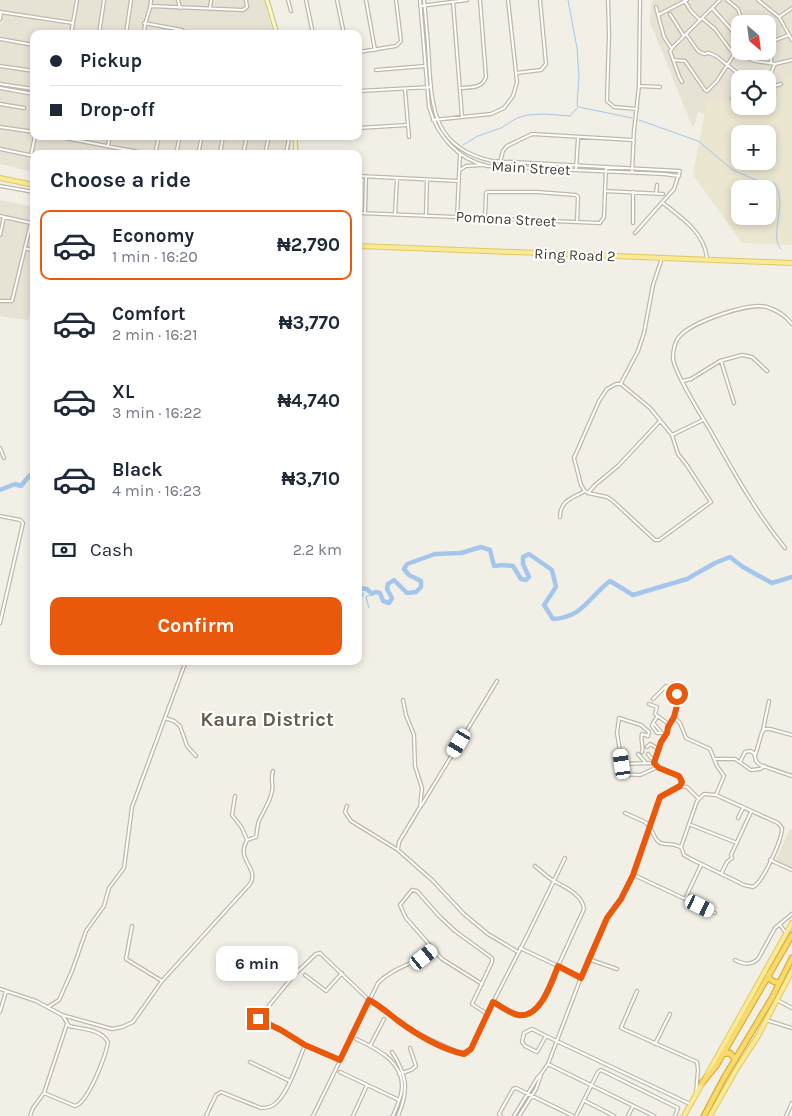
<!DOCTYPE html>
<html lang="en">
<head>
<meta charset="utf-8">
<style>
  body { margin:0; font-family:Karla,sans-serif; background:#f2f2f3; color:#1f2937; height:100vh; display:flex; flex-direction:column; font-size:19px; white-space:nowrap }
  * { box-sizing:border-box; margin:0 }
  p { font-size:16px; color:#747a83 }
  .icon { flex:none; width:28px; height:28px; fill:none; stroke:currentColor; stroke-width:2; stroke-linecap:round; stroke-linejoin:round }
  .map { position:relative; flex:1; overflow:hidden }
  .drawer { position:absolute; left:30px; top:150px; width:332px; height:515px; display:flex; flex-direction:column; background:#fff; border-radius:10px; box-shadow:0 2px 8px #0003 }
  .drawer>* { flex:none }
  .hud { position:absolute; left:30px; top:30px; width:332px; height:110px; border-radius:10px; box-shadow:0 2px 8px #0003; display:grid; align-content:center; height:110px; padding:0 20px; background:#fff }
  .needle { width:32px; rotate:152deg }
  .tools { position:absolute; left:731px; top:15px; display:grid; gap:10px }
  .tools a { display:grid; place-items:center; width:45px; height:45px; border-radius:10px; background:#fff; box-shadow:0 2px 8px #0003; font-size:25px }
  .end { position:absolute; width:22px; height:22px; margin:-11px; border:6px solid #ea580c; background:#fff; box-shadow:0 0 0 2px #fff }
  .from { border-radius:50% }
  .bubble { position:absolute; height:35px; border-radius:10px; background:#fff; box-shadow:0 2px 8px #0003; font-size:16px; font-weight:700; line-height:35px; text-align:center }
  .car { position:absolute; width:15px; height:30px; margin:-15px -8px; border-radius:6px; box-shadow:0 0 4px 1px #0007; background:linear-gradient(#fff 24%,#345 0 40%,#fff 0 76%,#345 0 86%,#fff 0) }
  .hud b { display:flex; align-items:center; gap:18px; height:48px; font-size:19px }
  .hud b+b { border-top:1px solid #e0e1e3 }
  .hud i { width:12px; height:12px; background:#1f2937 }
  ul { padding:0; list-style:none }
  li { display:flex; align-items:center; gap:15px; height:70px; margin:0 10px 8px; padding:0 10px; border:2px solid transparent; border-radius:10px }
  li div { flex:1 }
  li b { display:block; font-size:19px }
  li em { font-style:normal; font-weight:700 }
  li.on { border-color:#ea580c }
  li>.icon { width:45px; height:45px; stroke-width:1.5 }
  h2 { padding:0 20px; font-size:22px; line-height:60px }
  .pay { display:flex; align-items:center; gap:12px; height:55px; padding:0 20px; font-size:19px }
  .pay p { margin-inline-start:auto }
  .cta { display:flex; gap:10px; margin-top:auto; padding:10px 20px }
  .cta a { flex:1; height:58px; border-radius:10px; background:#ea580c; color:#fff; font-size:20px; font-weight:700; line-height:58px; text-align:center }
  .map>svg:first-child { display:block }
</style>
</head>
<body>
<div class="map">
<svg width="792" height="1116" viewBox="0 0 792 1116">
  <rect width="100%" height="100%" fill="#f2f0e6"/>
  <!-- residential -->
  <path fill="#e6e2d4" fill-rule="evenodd" d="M0,0H264L273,34H34V136H290L292,154H34V172L0,164Z
    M654,0H792V73L779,88L774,107L771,110H763L752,106H768V79H740V103L707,100L705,113L698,112L694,126H692L650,22L652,2ZM740,24H768V51H740Z
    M0,200L34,207V299L28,320L0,316Z
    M790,829L792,830V868L777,861L776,859Z"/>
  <!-- education -->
  <path fill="#ebe6d0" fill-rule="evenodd" d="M792,73V245L742,243L693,175L707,100L734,101L740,103V106L762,107L763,110H771L776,105L779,88ZM740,134H768V161H740ZM740,189H768V216H740Z"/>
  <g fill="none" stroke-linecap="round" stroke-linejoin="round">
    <!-- stream -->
    <path stroke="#a4c6ed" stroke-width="1" d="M579,107L632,118
      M639,120L698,141L733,170L756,180L774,183C789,201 768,237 781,249
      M463,145L478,136L501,128L517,118L527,115L544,114L570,116L578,107L577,104L579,77L577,48L568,0
      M369,608L366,597L372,594"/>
    <!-- river -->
    <path stroke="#a4c6ed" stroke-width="4.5" d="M0,490L15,484L21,486L29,476L34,473
      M359,588L367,589L372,594L375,592L380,593L383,601L389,603L392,598L387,589L388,584L394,580L407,593L416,592L421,587V581L409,575L404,569L407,564L435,554L461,553L481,547L490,550L494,566L502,565L513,566L521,579L526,580L529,577L523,564V557L529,554L552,570L556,587L544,605L553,619C582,618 589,597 610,581L633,595L687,579L715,563L730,557L743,567L772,583L792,577
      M359,589L361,595H359"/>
    <defs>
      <path id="street" d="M178,0L180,8
        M288,0L291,11
        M306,0L313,34
        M337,0L344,34
        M366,0L375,50
        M420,0L429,107C437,135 457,159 487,166L664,174L679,176
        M424,0C426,21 428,41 429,62C432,112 435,148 492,161L680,171L674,189L635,233
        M608,0L609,34L607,101L614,107L637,109
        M684,0L691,11L700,20
        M727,0L738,9L741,18L747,24
        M758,0L779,17L792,40
        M453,2L462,117
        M151,6L243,10L247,7L246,0
        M420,6L467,0
        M656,7L664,37L672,49L670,51L679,76L682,82
        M712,8L730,28L740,43
        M210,9L211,0
        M0,12L73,23
        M670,14L684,36
        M658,15L687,0
        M779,17L792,8
        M702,18L715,29L732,52L755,61L775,64L792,60
        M0,19L1,12
        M144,23L182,30L186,34
        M71,34L77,0
        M99,34L104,0
        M126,34L131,0
        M144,34C144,19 151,12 151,0
        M686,34L698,51L704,54L709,53L716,56L745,79
        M0,39L34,45
        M768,43L789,35
        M672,48L720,0
        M359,52L396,46L401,41L396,0
        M732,52L740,43
        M673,60L685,61L705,90L707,91L717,81L735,53
        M771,63L772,43
        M0,66L34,71
        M376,70L425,66
        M516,73L541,70L546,64L540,0
        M0,84L34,89
        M768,85L771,73L775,64
        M639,86L660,87
        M0,88L34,94
        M460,88C471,87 482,89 486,77L480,0
        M768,88L781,84
        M405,90L409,137
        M359,91L431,87
        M732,99L740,81
        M0,104L24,108
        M433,120L491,114L504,108L513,96L517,82L508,0
        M0,127L34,132
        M359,128L407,125
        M54,136L149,154
        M108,146L110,136
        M0,149L34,156
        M155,154L159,136
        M176,154L180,136
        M198,154L202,136
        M220,154L223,136
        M243,154L247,136
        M265,154L269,136
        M286,154L289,138
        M31,155L35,136
        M500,162L503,151L507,146L532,134L633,140
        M460,170L466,166L482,165
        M576,170L578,138
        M632,172L634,131L639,86L640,0
        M359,176L459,181
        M0,186L34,192
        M605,191L663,194
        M633,192V223
        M656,194L657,185
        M663,203C682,218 705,233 707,259
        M359,213L600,223L604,217L606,167
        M365,213L366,177
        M395,215L397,178
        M0,216L31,223L12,301H0
        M426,216L427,179
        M457,217L460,154
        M485,218L486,193L487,192H537L576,195L578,197L577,222
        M0,235L4,217
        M25,248L34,251
        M721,361L734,403
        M683,381L691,379L720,361L742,355L752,357L767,371
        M621,383L638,351L644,333L653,285L662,258
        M616,384H621L650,408L672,435L678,454L686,464L711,502L659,540H655L613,501L607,497L588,493L584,490L581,485L574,458L599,401L607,389Z
        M672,435L703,420
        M0,448L4,458
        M588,493L595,485L618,466L660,421
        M0,516L20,520L23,523L0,623
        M560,517C560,500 573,498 585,491
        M785,548C755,511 733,471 710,430C700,413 676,376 673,359C673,351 674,343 679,337C691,322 749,302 767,307C776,310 786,316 792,324
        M668,687L673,684L678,685
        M653,699L666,686L679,698L674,717L668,727L667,733L661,742L654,763L659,768L679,776L682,780L680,786L660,797L650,827C661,853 662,839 681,847L684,855L691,859L744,885L753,887C763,882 782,840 782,828L778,823L716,795L704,794L697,801L681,847
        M649,704L657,707L655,714L670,725
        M657,717L653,723C658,727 660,733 665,735
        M674,717L680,723L686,738L710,749L717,766L724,776L716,795
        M165,718L174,721L180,726L187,746L196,756
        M653,723L652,726L657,733H661
        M763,730L769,701
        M647,747L650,744L659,749
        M642,752C644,746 640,740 642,734L648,736L649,732L641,725L619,718L617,733L622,764L654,763
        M638,754L645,762
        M648,754L651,758L655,760
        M755,756L762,732L765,729H770L792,735
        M715,759H735L751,770L760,769L765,766
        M740,762L745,752L750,751L754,753L756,761L760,765L792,776
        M620,774L640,775L658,767
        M680,786L687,787L698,798
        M347,806L345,812L351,821L398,850L432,880L464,914L488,934L518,952
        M421,806L497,681
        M738,818L743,808
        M691,825L737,843
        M247,840L256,837C257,832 257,826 259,821C263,811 270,803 272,791C274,784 270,781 273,771
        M398,850L399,842L420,807L422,788L415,766L414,735L406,715L403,700
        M770,860L792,870
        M721,874L727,862L732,858L731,855L751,812
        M634,875L715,913
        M685,899L701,865
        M780,925L786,933
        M132,926L126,959L162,981
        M520,948L581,977
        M588,959L617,969
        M735,960C743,964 750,966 758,959L775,928L792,914
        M305,975L326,991L342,973
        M482,984L442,959L406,918L400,905L412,890L417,891L439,916L455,931L492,958V962L472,1004L487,1014
        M0,989L36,1001L62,1015L112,1029L122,1027L133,1022L162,981L250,884C260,868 235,860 247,840L242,828L232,815L235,796
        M637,991L621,1028L697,1062L698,1070L696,1093
        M777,1000L792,1008
        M493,1001C511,1012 528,1025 542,1001L584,909C583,895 565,887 554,881C547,877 541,871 535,866
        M48,1007L59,1000L72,971L86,931L104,906L109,888L124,868L132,807L186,661
        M0,1012L6,991
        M255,1019L264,1021L305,1045L340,1060
        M258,1019L295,974L316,954L320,953L369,1000L377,1004L412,1031L460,1053H466L471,1049L487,1014L527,936L565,858
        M766,1020L792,1028
        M546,1036L537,1052L525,1046L522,1042L524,1033L532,1029L546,1036L690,1104
        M356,1039C378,1049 408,1064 401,1094C399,1102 396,1109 393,1116
        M655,1044L670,1014
        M370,1046L384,1019
        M392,1052C407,1075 409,1090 398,1116
        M250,1062L290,1081
        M548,1064L654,1116
        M340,1072L399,1100
        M399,1074L411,1070L416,1066L410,1048
        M44,1093L67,1024
        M585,1101L614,1116
        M30,1116L33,1108L44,1093L75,1106C88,1103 106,1055 108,1042C101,1029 82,1029 69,1026L63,1016
        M206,1116L216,1095L221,1092L261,1108C267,1108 272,1107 276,1103C288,1093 299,1060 305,1045
        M313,1116L378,983C393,967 416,964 433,950
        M353,1116L367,1085
        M501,1116L499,1114L513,1089L516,1088L573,1116
        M514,1116L538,1077L541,1074L548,1064L588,959L607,918L621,899L633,875L650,827L645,822L625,813
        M519,1116L536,1089L541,1075
        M576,1116L598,1072L601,1070L678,1108L675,1116
        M628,1116L633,1106
        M786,1116L792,1103"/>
      <path id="secondary" d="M267,0L277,34
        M295,136L296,154"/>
      <path id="primary" d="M0,178L34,185
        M359,246L792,263
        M684,1116L792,923
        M710,1116L736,1070L758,1036L792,971"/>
      <path id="highway" d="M768,975C770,981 774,983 780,982
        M722,1054L730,1053L735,1059
        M702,1083L716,1066L792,935
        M704,1116L724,1078L772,998L792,958"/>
    </defs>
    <!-- street casing -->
    <use href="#street" stroke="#bdb8a9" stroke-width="4.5"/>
    <!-- secondary casing -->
    <use href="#secondary" stroke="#d0c897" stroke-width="5.5"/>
    <!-- primary casing -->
    <use href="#primary" stroke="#dec968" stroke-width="6"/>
    <!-- highway casing -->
    <use href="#highway" stroke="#d6b03c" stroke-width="7"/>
    <!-- street -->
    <use href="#street" stroke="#fff" stroke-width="2"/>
    <!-- secondary -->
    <use href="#secondary" stroke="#fcf5c6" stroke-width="3"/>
    <!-- primary -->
    <use href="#primary" stroke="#fae997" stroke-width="4"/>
    <!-- highway -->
    <use href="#highway" stroke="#f7d96c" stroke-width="4.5"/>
  </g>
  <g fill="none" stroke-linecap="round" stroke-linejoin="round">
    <!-- route -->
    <path stroke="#ea580c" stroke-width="6" d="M258,1019L281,1030L305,1045L340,1060L369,1000C379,1005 388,1013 397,1020C416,1034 441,1049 464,1054L471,1049L493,1002C501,1006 509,1013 518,1015C540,1019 552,982 558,966L581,978L607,918L621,899L633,875L660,797L680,786L682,782L679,776L659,768L654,763L661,742L667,733L668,727L674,717L679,698L677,694"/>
  </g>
  <g text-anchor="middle" stroke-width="4" stroke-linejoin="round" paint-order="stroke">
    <!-- street labels -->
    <g font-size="15" fill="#444035" stroke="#fff">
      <text transform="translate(531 168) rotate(3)" y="5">Main Street</text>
      <text transform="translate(506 219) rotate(3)" y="5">Pomona Street</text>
      <text transform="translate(575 255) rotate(2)" y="5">Ring Road 2</text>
    </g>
    <!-- district labels -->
    <g font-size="20" font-weight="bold" fill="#675f4d" stroke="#fff">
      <text x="267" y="726">Kaura District</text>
    </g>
  </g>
</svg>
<div class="tools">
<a><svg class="needle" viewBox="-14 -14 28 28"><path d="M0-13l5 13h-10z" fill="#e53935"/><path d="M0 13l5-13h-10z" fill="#747a83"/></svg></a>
<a><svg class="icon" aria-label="locate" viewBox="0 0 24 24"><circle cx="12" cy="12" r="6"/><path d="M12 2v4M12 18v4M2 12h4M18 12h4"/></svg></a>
<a>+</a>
<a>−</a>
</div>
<i class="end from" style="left:677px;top:694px"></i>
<i class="end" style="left:258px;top:1019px"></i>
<div class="bubble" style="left:216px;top:946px;width:82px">6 min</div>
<i class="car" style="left:459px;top:743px;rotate:211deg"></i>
<i class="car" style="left:622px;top:764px;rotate:352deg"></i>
<i class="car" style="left:700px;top:906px;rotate:116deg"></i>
<i class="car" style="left:424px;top:957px;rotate:51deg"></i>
<div class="hud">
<b><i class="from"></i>Pickup</b>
<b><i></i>Drop-off</b>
</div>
<section class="drawer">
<h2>Choose a ride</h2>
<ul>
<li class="on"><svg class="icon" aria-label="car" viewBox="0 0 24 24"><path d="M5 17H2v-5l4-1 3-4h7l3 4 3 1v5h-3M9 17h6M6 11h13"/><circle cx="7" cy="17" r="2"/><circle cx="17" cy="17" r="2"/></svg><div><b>Economy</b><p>1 min · 16:20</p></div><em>₦2,790</em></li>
<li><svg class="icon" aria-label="car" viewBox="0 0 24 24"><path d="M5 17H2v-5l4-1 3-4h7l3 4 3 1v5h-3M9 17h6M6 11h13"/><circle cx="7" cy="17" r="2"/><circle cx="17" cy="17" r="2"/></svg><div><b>Comfort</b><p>2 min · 16:21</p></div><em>₦3,770</em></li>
<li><svg class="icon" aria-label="car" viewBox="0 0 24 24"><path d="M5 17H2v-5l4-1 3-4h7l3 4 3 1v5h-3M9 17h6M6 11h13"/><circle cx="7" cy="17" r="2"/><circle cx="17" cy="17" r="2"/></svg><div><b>XL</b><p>3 min · 16:22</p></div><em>₦4,740</em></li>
<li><svg class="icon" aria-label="car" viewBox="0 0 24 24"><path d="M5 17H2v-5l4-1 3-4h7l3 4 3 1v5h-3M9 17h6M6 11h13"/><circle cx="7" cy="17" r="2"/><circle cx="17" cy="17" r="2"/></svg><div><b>Black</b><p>4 min · 16:23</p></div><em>₦3,710</em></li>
</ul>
<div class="pay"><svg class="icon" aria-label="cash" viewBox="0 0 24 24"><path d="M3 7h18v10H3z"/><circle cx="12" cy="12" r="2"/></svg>Cash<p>2.2 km</p></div>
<div class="cta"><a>Confirm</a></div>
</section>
</div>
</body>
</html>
